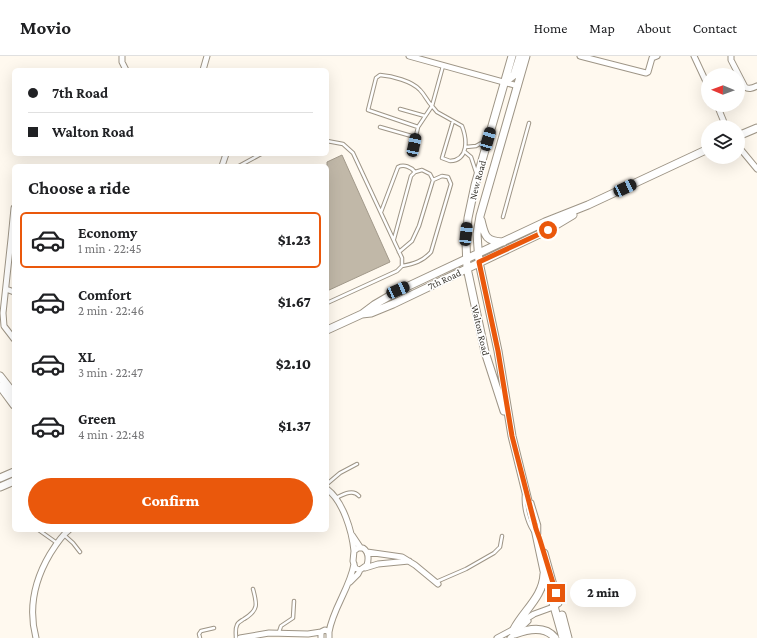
<!DOCTYPE html>
<html lang="en">
<head>
<meta charset="utf-8">
<style>
  body { margin:0; font-family:"Crimson Pro",serif; background:#f6f6f6; color:#202124; height:100vh; display:flex; flex-direction:column; font-size:15px; white-space:nowrap }
  * { box-sizing:border-box; margin:0 }
  p { font-size:13px; color:#757577 }
  .icon { flex:none; width:22px; height:22px; fill:none; stroke:currentColor; stroke-width:2; stroke-linecap:round; stroke-linejoin:round }
  .map { position:relative; flex:1; overflow:hidden }
  .sheet { position:absolute; left:12px; top:108px; width:317px; height:368px; display:flex; flex-direction:column; background:#fff; border-radius:6px; box-shadow:0 4px 16px #0002 }
  .sheet>* { flex:none }
  .banner { position:absolute; left:12px; top:12px; width:317px; height:88px; border-radius:6px; box-shadow:0 4px 16px #0002; display:grid; align-content:center; height:88px; padding:0 16px; background:#fff }
  .needle { width:26px; rotate:271deg }
  .controls { position:absolute; left:701px; top:12px; display:grid; gap:8px }
  .controls a { display:grid; place-items:center; width:44px; height:44px; border-radius:50%; background:#fff; box-shadow:0 4px 16px #0002; font-size:20px }
  .end { position:absolute; width:18px; height:18px; margin:-9px; border:5px solid #ea580c; background:#fff; box-shadow:0 0 0 2px #fff }
  .from { border-radius:50% }
  .bubble { position:absolute; height:28px; border-radius:14px; background:#fff; box-shadow:0 4px 16px #0002; font-size:13px; font-weight:800; line-height:28px; text-align:center }
  .car { position:absolute; width:12px; height:24px; margin:-12px -6px; border-radius:5px; box-shadow:0 0 3px 1px #0007; background:linear-gradient(#222 24%,#8ab4d8 0 40%,#222 0 76%,#8ab4d8 0 86%,#222 0) }
  .banner b { display:flex; align-items:center; gap:14px; height:38px; font-size:15px }
  .banner b+b { border-top:1px solid #e0e0e0 }
  .banner i { width:10px; height:10px; background:#202124 }
  ul { padding:0; list-style:none }
  li { display:flex; align-items:center; gap:12px; height:56px; margin:0 8px 6px; padding:0 8px; border:2px solid transparent; border-radius:6px }
  li div { flex:1 }
  li b { display:block; font-size:15px }
  li em { font-style:normal; font-weight:800 }
  li.active { border-color:#ea580c }
  li>.icon { width:36px; height:36px; stroke-width:1.5 }
  h2 { padding:0 16px; font-size:18px; line-height:48px }
  .button { display:flex; gap:8px; margin-top:auto; padding:8px 16px }
  .button a { flex:1; height:46px; border-radius:24px; background:#ea580c; color:#fff; font-size:16px; font-weight:800; line-height:46px; text-align:center }
  header { display:flex; align-items:center; gap:24px; box-sizing:border-box; height:56px; padding:0 20px; background:#fff; border-bottom:1px solid #e0e0e0 }
  header strong { font-size:19px }
  nav { display:flex; gap:22px; margin-inline-start:auto; font-size:14px }
  .map>svg:first-child { display:block }
</style>
</head>
<body>
<header>
<strong>Movio</strong>
<nav><a>Home</a><a>Map</a><a>About</a><a>Contact</a></nav>
</header>
<div class="map">
<svg width="757" height="582" viewBox="0 0 757 582">
  <rect width="100%" height="100%" fill="#fff9ef"/>
  <!-- building -->
  <path fill="#c1b8a8" stroke="#a2998a" d="M342,99L390,206L327,235V106Z"/>
  <g fill="none" stroke-linecap="round" stroke-linejoin="round">
    <defs>
      <path id="lane" d="M443,10L432,50L437,56L462,70C467,83 469,104 450,105L442,102L453,65
        M400,53L425,60
        M380,71L415,81
        M327,85L343,88L353,97L402,202V210L397,215L327,247
        M466,91L476,90L485,85
        M465,96L471,101L476,116
        M412,98L418,71L432,50C427,45 425,39 420,34C412,25 392,20 380,19L376,22L368,54L418,71
        M239,110L261,98
        M381,156L398,111C404,108 411,111 415,116
        M503,161L529,67
        M394,183L411,120L415,116L422,114L430,118L433,124
        M399,196L412,185L419,170L433,124L442,120L448,121L451,128L431,196C423,205 414,208 402,210
        M327,428L340,417L357,408
        M524,439C523,450 527,466 533,475
        M336,442C344,438 353,433 359,440
        M532,446L539,469V478
        M40,475L57,487
        M64,479L73,487L80,496
        M436,526L466,513L494,497L500,491L502,480
        M279,576L281,570L293,562L294,545
        M200,582L199,578L201,575L214,572
        M236,582C236,578 235,573 237,569C238,566 241,565 244,563C259,554 257,548 253,533"/>
      <path id="street" d="M122,0V6L126,14
        M409,0L518,30
        M580,0L646,17L648,16L652,2L657,0
        M694,0L708,30
        M731,0V4L745,31C749,34 753,32 757,30
        M203,14L207,0
        M717,49L726,71
        M738,90L757,113
        M222,110L226,98
        M11,183L14,152
        M14,184L11,183L3,257L4,270L14,283
        M6,233L14,236
        M327,433C343,445 352,475 354,495
        M352,479L360,491
        M358,492H363C369,496 369,502 367,509L360,514L355,512L353,505L354,495Z
        M367,496L402,501L415,509L438,528
        M365,512L378,508L409,505
        M350,526L358,518L360,514
        M329,576C333,552 350,532 354,508
        M36,582C28,552 34,525 50,498C55,490 61,480 69,474
        M240,582L269,577L308,578L321,576
        M321,582V576L325,574L329,576V582
        M497,582L514,573L521,566L534,558L556,550
        M510,582L528,565"/>
      <path id="secondary" d="M526,0L480,160L477,178L479,206L498,295L512,380L535,473L544,515L563,582
        M505,26L514,19L520,0
        M738,80L757,72
        M481,164C485,180 485,185 503,186
        M362,258L371,257L393,248L548,174L573,159
        M327,274L362,258L374,249L398,235L545,166L588,149L708,93
        M0,320L14,338
        M0,330L14,349
        M504,355L485,296L467,212L466,186L468,162L475,129L512,0
        M0,422L14,416
        M0,431L14,425
        M544,497L558,547
        M562,559L568,582
        M514,573C524,554 543,541 544,518
        M515,578C528,573 545,569 555,582"/>
    </defs>
    <!-- lane casing -->
    <use href="#lane" stroke="#9e9586" stroke-width="4.5"/>
    <!-- street casing -->
    <use href="#street" stroke="#9e9586" stroke-width="7"/>
    <!-- secondary casing -->
    <use href="#secondary" stroke="#9e9586" stroke-width="9"/>
    <!-- lane -->
    <use href="#lane" stroke="#fff" stroke-width="2.5"/>
    <!-- street -->
    <use href="#street" stroke="#fff" stroke-width="5"/>
    <!-- secondary -->
    <use href="#secondary" stroke="#fff" stroke-width="7"/>
  </g>
  <g fill="none" stroke-linecap="round" stroke-linejoin="round">
    <!-- route -->
    <path stroke="#ea580c" stroke-width="5" d="M548,174L479,206L498,295L512,380L536,473L540,484L556,537"/>
  </g>
  <g text-anchor="middle" stroke-width="3" stroke-linejoin="round" paint-order="stroke">
    <!-- street labels -->
    <g font-size="10" fill="#35322b" stroke="#fff">
      <text transform="translate(477 124) rotate(-75)" y="4">New Road</text>
      <text transform="translate(444 223) rotate(-25)" y="4">7th Road</text>
      <text transform="translate(481 274) rotate(77)" y="4">Walton Road</text>
    </g>
  </g>
</svg>
<div class="controls">
<a><svg class="needle" viewBox="-14 -14 28 28"><path d="M0-13l5 13h-10z" fill="#e53935"/><path d="M0 13l5-13h-10z" fill="#757577"/></svg></a>
<a><svg class="icon" aria-label="layers" viewBox="0 0 24 24"><path d="M12 4l9 5-9 5-9-5zM3 14l9 5 9-5"/></svg></a>
</div>
<i class="end from" style="left:548px;top:174px"></i>
<i class="end" style="left:556px;top:537px"></i>
<div class="bubble" style="left:570px;top:523px;width:66px">2 min</div>
<i class="car" style="left:488px;top:83px;rotate:16deg"></i>
<i class="car" style="left:414px;top:89px;rotate:12deg"></i>
<i class="car" style="left:625px;top:132px;rotate:65deg"></i>
<i class="car" style="left:466px;top:178px;rotate:6deg"></i>
<i class="car" style="left:398px;top:234px;rotate:66deg"></i>
<div class="banner">
<b><i class="from"></i>7th Road</b>
<b><i></i>Walton Road</b>
</div>
<section class="sheet">
<h2>Choose a ride</h2>
<ul>
<li class="active"><svg class="icon" aria-label="car" viewBox="0 0 24 24"><path d="M5 17H2v-5l4-1 3-4h7l3 4 3 1v5h-3M9 17h6M6 11h13"/><circle cx="7" cy="17" r="2"/><circle cx="17" cy="17" r="2"/></svg><div><b>Economy</b><p>1 min · 22:45</p></div><em>$1.23</em></li>
<li><svg class="icon" aria-label="car" viewBox="0 0 24 24"><path d="M5 17H2v-5l4-1 3-4h7l3 4 3 1v5h-3M9 17h6M6 11h13"/><circle cx="7" cy="17" r="2"/><circle cx="17" cy="17" r="2"/></svg><div><b>Comfort</b><p>2 min · 22:46</p></div><em>$1.67</em></li>
<li><svg class="icon" aria-label="car" viewBox="0 0 24 24"><path d="M5 17H2v-5l4-1 3-4h7l3 4 3 1v5h-3M9 17h6M6 11h13"/><circle cx="7" cy="17" r="2"/><circle cx="17" cy="17" r="2"/></svg><div><b>XL</b><p>3 min · 22:47</p></div><em>$2.10</em></li>
<li><svg class="icon" aria-label="car" viewBox="0 0 24 24"><path d="M5 17H2v-5l4-1 3-4h7l3 4 3 1v5h-3M9 17h6M6 11h13"/><circle cx="7" cy="17" r="2"/><circle cx="17" cy="17" r="2"/></svg><div><b>Green</b><p>4 min · 22:48</p></div><em>$1.37</em></li>
</ul>
<div class="button"><a>Confirm</a></div>
</section>
</div>
</body>
</html>
